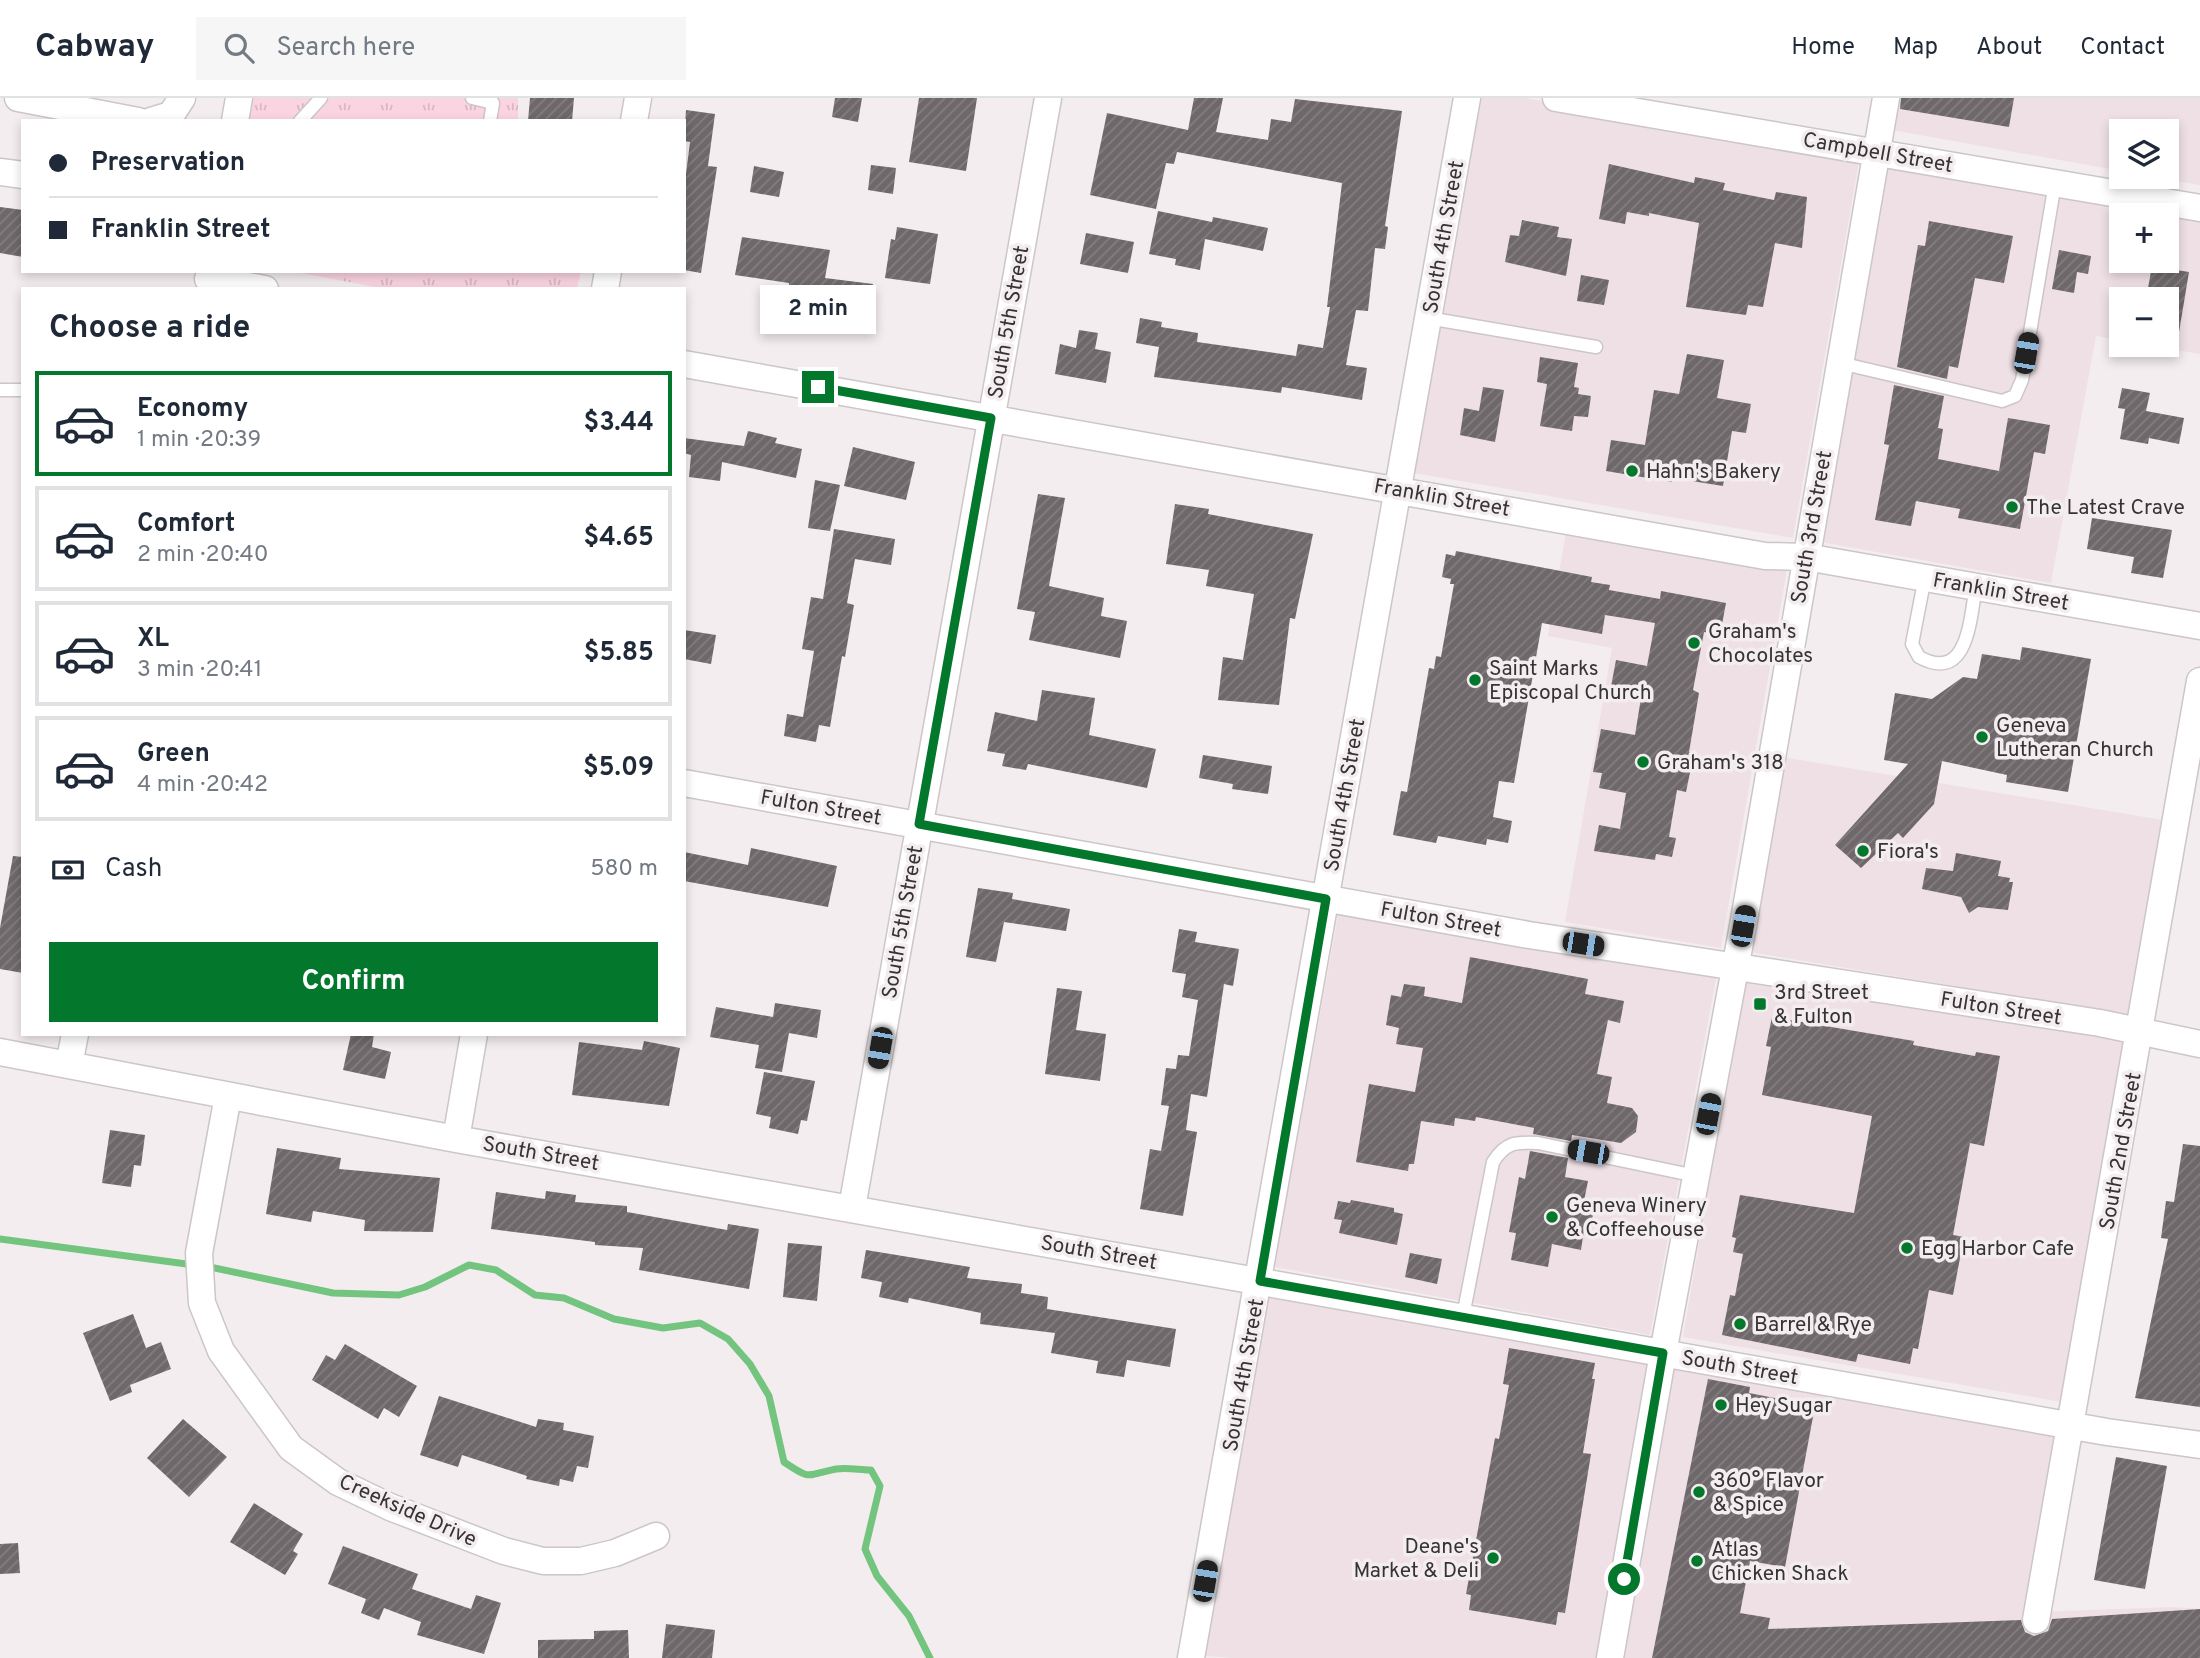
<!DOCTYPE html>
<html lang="en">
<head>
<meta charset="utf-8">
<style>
  body { margin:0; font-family:Overpass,sans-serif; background:#f6f6f7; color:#1f2937; height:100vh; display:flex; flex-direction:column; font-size:26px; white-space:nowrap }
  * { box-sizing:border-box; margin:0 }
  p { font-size:23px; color:#747a83 }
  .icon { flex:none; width:38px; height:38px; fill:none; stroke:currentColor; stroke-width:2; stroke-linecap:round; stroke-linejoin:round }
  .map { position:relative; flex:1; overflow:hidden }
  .panel { position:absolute; left:21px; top:189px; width:665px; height:749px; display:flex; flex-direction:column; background:#fff; border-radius:0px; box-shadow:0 4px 10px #0003 }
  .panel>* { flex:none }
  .banner { position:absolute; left:21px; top:21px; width:665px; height:154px; border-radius:0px; box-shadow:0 4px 10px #0003; display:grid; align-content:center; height:154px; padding:0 28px; background:#fff }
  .controls { position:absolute; left:2109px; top:21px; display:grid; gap:14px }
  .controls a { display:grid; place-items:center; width:70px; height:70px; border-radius:0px; background:#fff; box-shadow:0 4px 10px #0003; font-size:35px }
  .end { position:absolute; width:32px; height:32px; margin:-16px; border:9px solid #03772c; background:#fff; box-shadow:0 0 0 4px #fff }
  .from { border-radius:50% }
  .bubble { position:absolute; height:49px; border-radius:0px; background:#fff; box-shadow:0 4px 10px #0003; font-size:23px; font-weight:700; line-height:49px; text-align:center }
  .car { position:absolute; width:21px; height:42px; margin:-21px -10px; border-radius:9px; box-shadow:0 0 5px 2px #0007; background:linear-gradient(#222 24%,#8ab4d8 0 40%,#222 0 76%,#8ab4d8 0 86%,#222 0) }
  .banner b { display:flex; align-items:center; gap:24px; height:66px; font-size:26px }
  .banner b+b { border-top:2px solid #e0e1e3 }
  .banner i { width:18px; height:18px; background:#1f2937 }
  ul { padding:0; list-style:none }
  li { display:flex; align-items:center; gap:21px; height:105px; margin:0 14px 10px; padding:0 14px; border:4px solid #e0e1e3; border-radius:0px }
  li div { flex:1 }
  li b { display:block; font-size:26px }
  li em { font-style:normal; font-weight:700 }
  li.current { border-color:#03772c }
  li>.icon { width:63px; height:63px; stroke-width:1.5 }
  h2 { padding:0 28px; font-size:32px; line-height:84px }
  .pay { display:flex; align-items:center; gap:18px; height:77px; padding:0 28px; font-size:26px }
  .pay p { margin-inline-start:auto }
  .primary-button { display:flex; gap:14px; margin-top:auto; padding:14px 28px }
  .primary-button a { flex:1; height:80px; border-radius:0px; background:#03772c; color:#fff; font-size:28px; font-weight:700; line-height:80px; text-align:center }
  header { display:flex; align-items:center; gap:42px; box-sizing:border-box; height:98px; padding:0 35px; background:#fff; border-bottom:2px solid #e0e1e3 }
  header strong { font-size:33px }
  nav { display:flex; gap:38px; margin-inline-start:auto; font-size:24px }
  .search { width:490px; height:63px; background:#f6f6f7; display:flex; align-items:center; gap:18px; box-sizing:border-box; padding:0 24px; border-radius:0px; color:#747a83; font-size:26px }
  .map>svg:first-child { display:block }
</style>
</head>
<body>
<header>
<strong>Cabway</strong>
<div class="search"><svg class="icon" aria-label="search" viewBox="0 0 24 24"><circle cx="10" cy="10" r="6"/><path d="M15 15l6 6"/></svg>Search here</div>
<nav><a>Home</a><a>Map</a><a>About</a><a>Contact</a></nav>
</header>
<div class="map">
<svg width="2200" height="1560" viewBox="0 0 2200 1560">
  <defs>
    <pattern id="park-tufts" width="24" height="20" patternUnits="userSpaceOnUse" patternTransform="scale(1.75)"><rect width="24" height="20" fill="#fbd4e1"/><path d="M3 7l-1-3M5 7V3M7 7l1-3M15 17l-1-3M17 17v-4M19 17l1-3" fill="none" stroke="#d8b6c2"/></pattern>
    <pattern id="building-hatch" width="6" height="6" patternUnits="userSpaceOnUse" patternTransform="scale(1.75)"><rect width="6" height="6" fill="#6e686a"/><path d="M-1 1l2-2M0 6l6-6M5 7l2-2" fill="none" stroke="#837e80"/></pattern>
  </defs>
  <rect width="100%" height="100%" fill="#f4edef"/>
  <!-- built -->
  <path fill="#efe0e5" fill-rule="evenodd" d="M1479,0H1525L1860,58L1793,440L1414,375Z
    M1898,0H2200V87L2152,79H2166V33H2121V73L1892,32Z
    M1888,60L2200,115V256L2147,247H2166V201H2121V242L2096,238L2051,485L1820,444ZM2121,117H2166V163H2121Z
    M1567,428L1788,466L1721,850L1565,824L1612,550L1548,538Z
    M1782,659L2169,723L2137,918L1749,854Z
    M1340,807L1717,876L1650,1237L1274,1169Z
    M1745,875L2124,940L2062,1304L1683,1239Z
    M1265,1191L2067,1331L2034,1514L2172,1509L2200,1511V1560H1232L1197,1557Z"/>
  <!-- park -->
  <path fill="url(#park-tufts)" d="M253,0H518V23H249Z
    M290,173H581L577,191H386Z"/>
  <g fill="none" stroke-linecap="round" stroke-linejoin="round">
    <!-- stream -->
    <path stroke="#73c47f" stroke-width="7" d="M0,1141L194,1167
      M205,1168L333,1195L399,1197L425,1189L469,1167L496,1172L535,1197L564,1200L614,1221L663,1230L700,1225L728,1241L750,1266L769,1298L784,1364C812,1383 806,1377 836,1371C847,1369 860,1372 871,1372L880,1388L865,1451L877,1478L909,1518L930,1560"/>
  </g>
  <!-- building -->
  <path fill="url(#building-hatch)" d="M530,0H574L572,23H528Z
    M835,0H862L858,24L832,19Z
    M919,0H977L966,73L909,64Z
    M1194,0H1223L1216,34L1268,42L1271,21L1291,24L1295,1L1402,13L1385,128L1388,129L1385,151L1375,150L1368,213L1356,212L1346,267L1367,270L1362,302L1282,289L1281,295L1154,279L1159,249L1136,245L1140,220L1162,224L1161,229L1198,235L1197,244L1296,258L1298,246L1323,250L1330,209H1327L1342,85L1177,54L1174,66L1166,65L1156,111L1090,97L1107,15L1188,32Z
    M1901,0H2014L2009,29L1900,11Z
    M686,12L715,16L708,68L717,69L701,175L684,172V92L690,44L684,43Z
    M1609,66L1694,85L1695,79L1725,85L1723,92L1774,102L1776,94L1807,99L1802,150L1775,145L1763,209L1748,207L1746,217L1686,209L1699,125L1649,115V118L1627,114L1625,126L1599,121Z
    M871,67L896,70L893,96L868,92Z
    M754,68L784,74L779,99L750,94Z
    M0,109L23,112V159L0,155Z
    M1158,113L1212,124L1213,119L1268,130L1263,153L1205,141L1200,172L1175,167L1176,161L1149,156Z
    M1522,122L1559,129L1557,139L1572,141L1566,178L1505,164L1510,137L1519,138Z
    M1929,123L2013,138L2004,185L1975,180L1958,270L1949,268L1947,281L1897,269L1918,147L1925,148Z
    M897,129L938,136L930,186L885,180L891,141L895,142Z
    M1086,135L1134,144L1128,175L1080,166Z
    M742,139L830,152L825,180L873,186L869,217L844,214L845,207L788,197L789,185L735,177Z
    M2059,152L2091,158L2088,176L2077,174L2074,195L2052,191Z
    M2152,168L2189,174L2177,246H2166V201H2146Z
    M1581,177L1609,182L1604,207L1577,203Z
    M1079,232L1098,235L1095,251L1111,254L1106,285L1055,276L1060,246L1076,250Z
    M1687,256L1724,262L1717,300L1751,306L1746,335L1732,333L1723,388L1673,380L1672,384L1606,373L1611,342L1645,347L1654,292L1679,296Z
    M1540,259L1578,265L1574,289L1579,290L1578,296L1591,298L1588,319L1574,318L1572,333L1540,328L1547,286L1537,284Z
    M1894,287L1944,298L1938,330L1943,331L1938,361L1999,373L2008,320L2050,327L2045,356L2034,354L2020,431L1958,420L1960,411L1916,403L1911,428L1875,422L1889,347L1884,346Z
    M1483,289L1504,292L1495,344L1460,337L1464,310L1479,313Z
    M2122,290L2150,295L2146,313L2184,320L2179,346L2149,340L2148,346L2120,341L2125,311L2118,310Z
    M748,333L777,340L775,345L802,351L796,380L722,364L720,383L689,379L691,357L684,355V340L744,348Z
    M853,349L915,364L906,402L844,388Z
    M815,382L840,387L830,433L808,430Z
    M1038,396L1065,400L1049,488L1104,500L1101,518L1127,523L1120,560L1029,542L1035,514L1017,511Z
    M1175,406L1209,411L1208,416L1313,436L1295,521L1290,520L1279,607L1218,602L1223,559L1243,562L1254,496L1206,488L1209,472L1166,466Z
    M2092,420L2172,432L2163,480L2131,475L2134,459L2087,451Z
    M834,431L895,441L891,467L855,461L847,505L854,507L845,559L842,558L830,629L819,627L816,644L784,638L787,616L803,619L814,553L802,551L811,499L823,501Z
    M1456,453L1592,479L1591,484L1610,487L1609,492L1660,501L1661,493L1726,505L1720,537L1704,534L1693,592L1699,595L1689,654L1694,655L1686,694L1677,692L1669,739L1676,740L1672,759L1656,756L1655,762L1594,753L1599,727L1620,731L1626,695L1599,690L1602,675L1593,674L1601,631L1635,637L1641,600L1610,594L1616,562L1647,568L1655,525L1605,517L1602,536L1542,525L1514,685L1499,683L1493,719L1512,723L1508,745L1487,741L1486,747L1438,738L1436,745L1393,737L1401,693L1407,694L1429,570L1434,571L1436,558L1441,559L1454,486H1450L1451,481L1442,479L1446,456L1455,458Z
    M684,532L716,537L711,566L684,561Z
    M2022,549L2091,561L2068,694L2006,684L2007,677L1942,663L1934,706L1903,740L1898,735L1861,770L1835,747L1908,666L1884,662L1895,595L1932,601L1963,579L1977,581L1982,556L2020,562Z
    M1042,592L1095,600L1089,637L1156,651L1147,690L1028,666L1026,672L1002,668L1005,656L987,653L995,614L1037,623Z
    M1203,657L1272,668L1268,696L1232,691L1233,686L1199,680Z
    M751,750L837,768L828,809L684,783V754L748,767Z
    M1956,755L2001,763L1998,778L2010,780L2009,784H2013L2008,812L1978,809L1969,815L1961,799L1922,791L1926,770L1953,773Z
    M13,758L23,759V875L0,871V830Z
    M978,790L1013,795L1012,801L1070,811L1066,833L1004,824L996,864L966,859Z
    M1179,831L1197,834L1195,844L1239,851L1233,888L1224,886L1207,999L1191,996L1186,1032L1197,1034L1183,1118L1140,1111L1150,1051L1161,1053L1169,1008L1161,1007L1166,970L1176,971L1178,957L1189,958L1198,902L1182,899L1186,876L1172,874Z
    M1470,859L1588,881L1585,896L1624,903L1620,925L1608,922L1597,976L1612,979L1607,1005L1632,1010L1638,1018L1636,1034L1621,1045L1572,1037L1571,1043L1533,1036L1534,1030L1476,1019L1475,1023L1455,1020L1454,1028L1421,1023L1414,1066H1409L1408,1073L1356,1064L1369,986L1415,994L1423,950L1396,946L1399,930L1386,927L1391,897L1401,899L1404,886L1425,889L1424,898L1462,905Z
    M1057,890L1082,893L1076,932L1106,936L1100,983L1045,976Z
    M775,905L821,912L817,940L789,935L782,974L755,970L759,947L710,939L716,909L773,919Z
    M1772,919L1914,943L1913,947L1975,958L1976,954L2000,958L1984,1048L1970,1045L1953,1137L1964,1139L1953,1197L1929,1192L1918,1251L1913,1250L1910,1266L1858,1256L1856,1264L1722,1237L1730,1197L1735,1198L1743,1156L1733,1154L1736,1140L1732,1139L1740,1097L1854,1115L1872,1018L1762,997L1771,949L1766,948Z
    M351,936H374L372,949L391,954L385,981L343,972Z
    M644,943L680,950L669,1008L572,997L579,944L642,952Z
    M764,974L815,983L807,1023L801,1022L798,1036L769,1030L771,1019L756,1016Z
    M110,1032L145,1037L141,1068L134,1067L131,1089L102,1085Z
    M2183,1046L2200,1048V1309L2135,1300L2168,1141L2161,1140L2166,1103L2174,1104Z
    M277,1050L341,1060L339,1071L440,1080L433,1134L364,1133L365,1122L313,1113L311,1124L266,1116Z
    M1530,1053L1568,1060L1565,1079L1588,1083L1584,1103L1595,1105L1590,1133L1584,1132L1581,1152L1552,1146L1548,1169L1511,1162L1516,1135L1509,1134L1519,1079L1525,1081Z
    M546,1093L576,1097L575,1104L627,1108V1114L727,1132L728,1126L759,1131L749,1191L639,1172L643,1150L595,1147V1144L491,1131L496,1094L545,1101Z
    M1351,1102L1394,1110V1114L1403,1116L1397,1147L1339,1135L1342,1122L1334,1121L1338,1103L1350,1105Z
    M788,1145L822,1148L817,1203L783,1199Z
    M866,1152L970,1169L967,1180L1022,1186L1021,1195L1048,1199L1047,1211L1176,1231L1170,1269L1127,1262L1124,1279L1096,1275L1098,1263L1051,1255L1055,1235L980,1226L981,1215L909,1200L908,1205L879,1199L882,1184L861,1180Z
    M1410,1155L1442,1161L1437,1186L1405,1179Z
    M133,1216L146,1250L161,1244L171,1271L130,1287L132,1294L110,1303L83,1235Z
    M345,1246L417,1288L399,1319L384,1310L378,1321L312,1282L326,1257L335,1262Z
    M1509,1250L1595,1265L1592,1281H1595L1583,1355L1591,1356L1565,1515L1558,1514L1556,1527L1469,1512L1471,1497L1466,1496L1495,1340L1499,1341L1509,1287L1503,1286Z
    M1708,1281L1750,1289L1749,1295L1815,1308L1785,1469L1750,1463L1740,1515L1770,1520L1768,1531L2021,1522L2025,1534L2034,1538L2048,1533L2052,1521L2200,1511V1560H1652Z
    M439,1298L536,1329L538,1321L564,1325L563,1332L594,1338L588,1370L577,1368L573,1384L560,1381L559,1388L526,1381L527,1378L462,1357L458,1369L420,1357Z
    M183,1321L227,1359L189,1399L147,1360Z
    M2116,1359L2167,1368L2145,1491L2094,1482Z
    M254,1405L303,1436L293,1453L298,1456L285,1477L230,1444Z
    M18,1445L20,1475L0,1476V1446Z
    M343,1448L418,1476L412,1491L471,1511L476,1497L501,1505L484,1556L417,1537L421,1524L384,1510L379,1522L361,1515L366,1501L328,1486Z
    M666,1526L715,1532L712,1560H662Z
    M628,1532L629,1560H538V1542L594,1541V1533Z"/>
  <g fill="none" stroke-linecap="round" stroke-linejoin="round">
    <defs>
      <path id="service" d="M472,0L493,5L490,23
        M300,23L321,0
        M1428,220L1596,249
        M1840,265L2002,303L2015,298L2022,282L2055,85
        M0,292H23
        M1925,479L1912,546L1919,559C1969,586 1970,519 1976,488
        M1463,1218L1493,1064C1506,1044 1515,1044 1538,1045L1696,1078"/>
      <path id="minor" d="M18,0L138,23
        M1556,0L2200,110
        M151,23L171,17L182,0
        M235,23L239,0
        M634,23L638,0
        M0,74L23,77
        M208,181L265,191
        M605,191L608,173
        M684,266L1765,458L1806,459L2200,528
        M684,685L1529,837L2100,925L2200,946
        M0,954L456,1041L2107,1334L2200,1347
        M69,967L75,936
        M228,998L199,1155L202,1205L221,1253L291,1350L338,1384L390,1409L504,1453L543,1463H581L615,1455L656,1438
        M456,1041L474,936
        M852,1110L1048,0
        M2036,1522L2200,583
        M1191,1560L1467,0
        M1610,1560L1663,1255L1743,828L1886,0"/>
    </defs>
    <!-- service casing -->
    <use href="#service" stroke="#ccc6c8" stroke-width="15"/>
    <!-- minor casing -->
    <use href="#minor" stroke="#ccc6c8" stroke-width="29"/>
    <!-- service -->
    <use href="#service" stroke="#fff" stroke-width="12"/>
    <!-- minor -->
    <use href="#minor" stroke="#fff" stroke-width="26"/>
  </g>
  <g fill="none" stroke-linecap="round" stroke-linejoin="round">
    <!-- route -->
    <path stroke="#03772c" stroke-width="9" d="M818,289L991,320L919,726L1326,801L1260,1183L1663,1255L1624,1481"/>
  </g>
  <!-- markers -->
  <g fill="#03772c" stroke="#f4edef" stroke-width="2.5">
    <circle cx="1632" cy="373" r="7"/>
    <circle cx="2012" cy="409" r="7"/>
    <circle cx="1694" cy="545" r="7"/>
    <circle cx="1475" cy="582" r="7"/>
    <circle cx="1982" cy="639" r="7"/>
    <circle cx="1643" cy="664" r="7"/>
    <circle cx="1863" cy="753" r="7"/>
    <rect x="1753" y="899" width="14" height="14" rx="3.5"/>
    <circle cx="1552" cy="1119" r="7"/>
    <circle cx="1907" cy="1150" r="7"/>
    <circle cx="1740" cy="1226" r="7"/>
    <circle cx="1721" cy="1307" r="7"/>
    <circle cx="1699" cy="1394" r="7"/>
    <circle cx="1493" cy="1460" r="7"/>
    <circle cx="1697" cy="1463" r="7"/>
  </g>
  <g text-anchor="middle" stroke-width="7" stroke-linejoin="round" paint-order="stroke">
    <!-- street labels -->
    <g font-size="21" fill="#363334" stroke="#f4edef">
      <text transform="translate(1878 54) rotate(10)" y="7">Campbell Street</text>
      <text transform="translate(1443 139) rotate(-80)" y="7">South 4th Street</text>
      <text transform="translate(1008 224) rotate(-80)" y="7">South 5th Street</text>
      <text transform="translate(1442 399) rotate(10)" y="7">Franklin Street</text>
      <text transform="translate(1811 429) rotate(-80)" y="7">South 3rd Street</text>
      <text transform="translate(2001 493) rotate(10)" y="7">Franklin Street</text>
      <text transform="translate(1344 697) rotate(-80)" y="7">South 4th Street</text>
      <text transform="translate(821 709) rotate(10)" y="7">Fulton Street</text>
      <text transform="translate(1441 821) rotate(10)" y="7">Fulton Street</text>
      <text transform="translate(902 824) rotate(-80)" y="7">South 5th Street</text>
      <text transform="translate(2001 910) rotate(9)" y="7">Fulton Street</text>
      <text transform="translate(2120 1053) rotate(-80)" y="7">South 2nd Street</text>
      <text transform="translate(541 1055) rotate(10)" y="7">South Street</text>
      <text transform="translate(1099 1154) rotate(10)" y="7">South Street</text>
      <text transform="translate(1740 1269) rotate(10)" y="7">South Street</text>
      <text transform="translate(1243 1277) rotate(-80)" y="7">South 4th Street</text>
      <text transform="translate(408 1412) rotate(24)" y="7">Creekside Drive</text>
    </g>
    <!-- poi labels -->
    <g font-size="21" fill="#363334" stroke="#f4edef" text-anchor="start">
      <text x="1646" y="380">Hahn's Bakery</text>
      <text x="2026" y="416">The Latest Crave</text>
      <text x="1708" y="540">Graham's<tspan x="1708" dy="24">Chocolates</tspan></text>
      <text x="1489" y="577">Saint Marks<tspan x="1489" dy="24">Episcopal Church</tspan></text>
      <text x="1996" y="634">Geneva<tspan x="1996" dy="24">Lutheran Church</tspan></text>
      <text x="1657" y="671">Graham's 318</text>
      <text x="1877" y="760">Fiora's</text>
      <text x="1774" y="901">3rd Street<tspan x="1774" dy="24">&amp; Fulton</tspan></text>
      <text x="1566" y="1114">Geneva Winery<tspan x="1566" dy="24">&amp; Coffeehouse</tspan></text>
      <text x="1921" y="1157">Egg Harbor Cafe</text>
      <text x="1754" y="1233">Barrel &amp; Rye</text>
      <text x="1735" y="1314">Hey Sugar</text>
      <text x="1713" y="1389">360° Flavor<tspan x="1713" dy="24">&amp; Spice</tspan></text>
      <text x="1479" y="1455" text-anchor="end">Deane's<tspan x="1479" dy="24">Market &amp; Deli</tspan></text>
      <text x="1711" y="1458">Atlas<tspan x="1711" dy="24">Chicken Shack</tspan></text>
    </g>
  </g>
</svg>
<div class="controls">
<a><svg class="icon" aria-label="layers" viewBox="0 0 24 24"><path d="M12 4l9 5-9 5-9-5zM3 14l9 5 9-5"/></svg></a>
<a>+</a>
<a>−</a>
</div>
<i class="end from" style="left:1624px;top:1481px"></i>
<i class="end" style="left:818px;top:289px"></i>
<div class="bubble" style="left:760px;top:187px;width:116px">2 min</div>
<i class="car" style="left:2026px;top:255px;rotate:10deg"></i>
<i class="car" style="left:1743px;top:828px;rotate:10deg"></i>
<i class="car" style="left:1583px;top:846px;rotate:99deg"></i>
<i class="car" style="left:880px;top:950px;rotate:190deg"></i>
<i class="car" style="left:1708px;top:1016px;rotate:11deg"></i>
<i class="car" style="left:1588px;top:1054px;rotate:280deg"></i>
<i class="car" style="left:1205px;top:1483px;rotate:10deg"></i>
<div class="banner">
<b><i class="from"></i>Preservation</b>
<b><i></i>Franklin Street</b>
</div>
<section class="panel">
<h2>Choose a ride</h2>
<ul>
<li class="current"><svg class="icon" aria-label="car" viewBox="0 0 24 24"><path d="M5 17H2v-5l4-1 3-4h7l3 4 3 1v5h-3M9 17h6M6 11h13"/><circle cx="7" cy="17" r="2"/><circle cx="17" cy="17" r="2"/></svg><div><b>Economy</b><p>1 min · 20:39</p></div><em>$3.44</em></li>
<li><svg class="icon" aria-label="car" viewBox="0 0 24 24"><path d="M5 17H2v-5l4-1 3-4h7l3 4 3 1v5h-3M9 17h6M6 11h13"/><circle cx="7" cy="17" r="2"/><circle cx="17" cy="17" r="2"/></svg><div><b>Comfort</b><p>2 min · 20:40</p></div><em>$4.65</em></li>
<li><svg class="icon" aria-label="car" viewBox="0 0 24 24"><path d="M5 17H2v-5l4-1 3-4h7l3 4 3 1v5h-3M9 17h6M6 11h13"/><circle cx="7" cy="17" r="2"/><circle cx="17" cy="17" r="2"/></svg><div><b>XL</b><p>3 min · 20:41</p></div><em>$5.85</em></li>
<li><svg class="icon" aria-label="car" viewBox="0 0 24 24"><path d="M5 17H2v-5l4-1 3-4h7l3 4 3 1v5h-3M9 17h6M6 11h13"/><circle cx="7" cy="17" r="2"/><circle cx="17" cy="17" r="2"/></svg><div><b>Green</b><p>4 min · 20:42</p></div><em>$5.09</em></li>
</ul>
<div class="pay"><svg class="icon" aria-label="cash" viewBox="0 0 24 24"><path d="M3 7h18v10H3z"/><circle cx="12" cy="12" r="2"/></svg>Cash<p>580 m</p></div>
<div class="primary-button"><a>Confirm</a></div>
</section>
</div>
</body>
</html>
